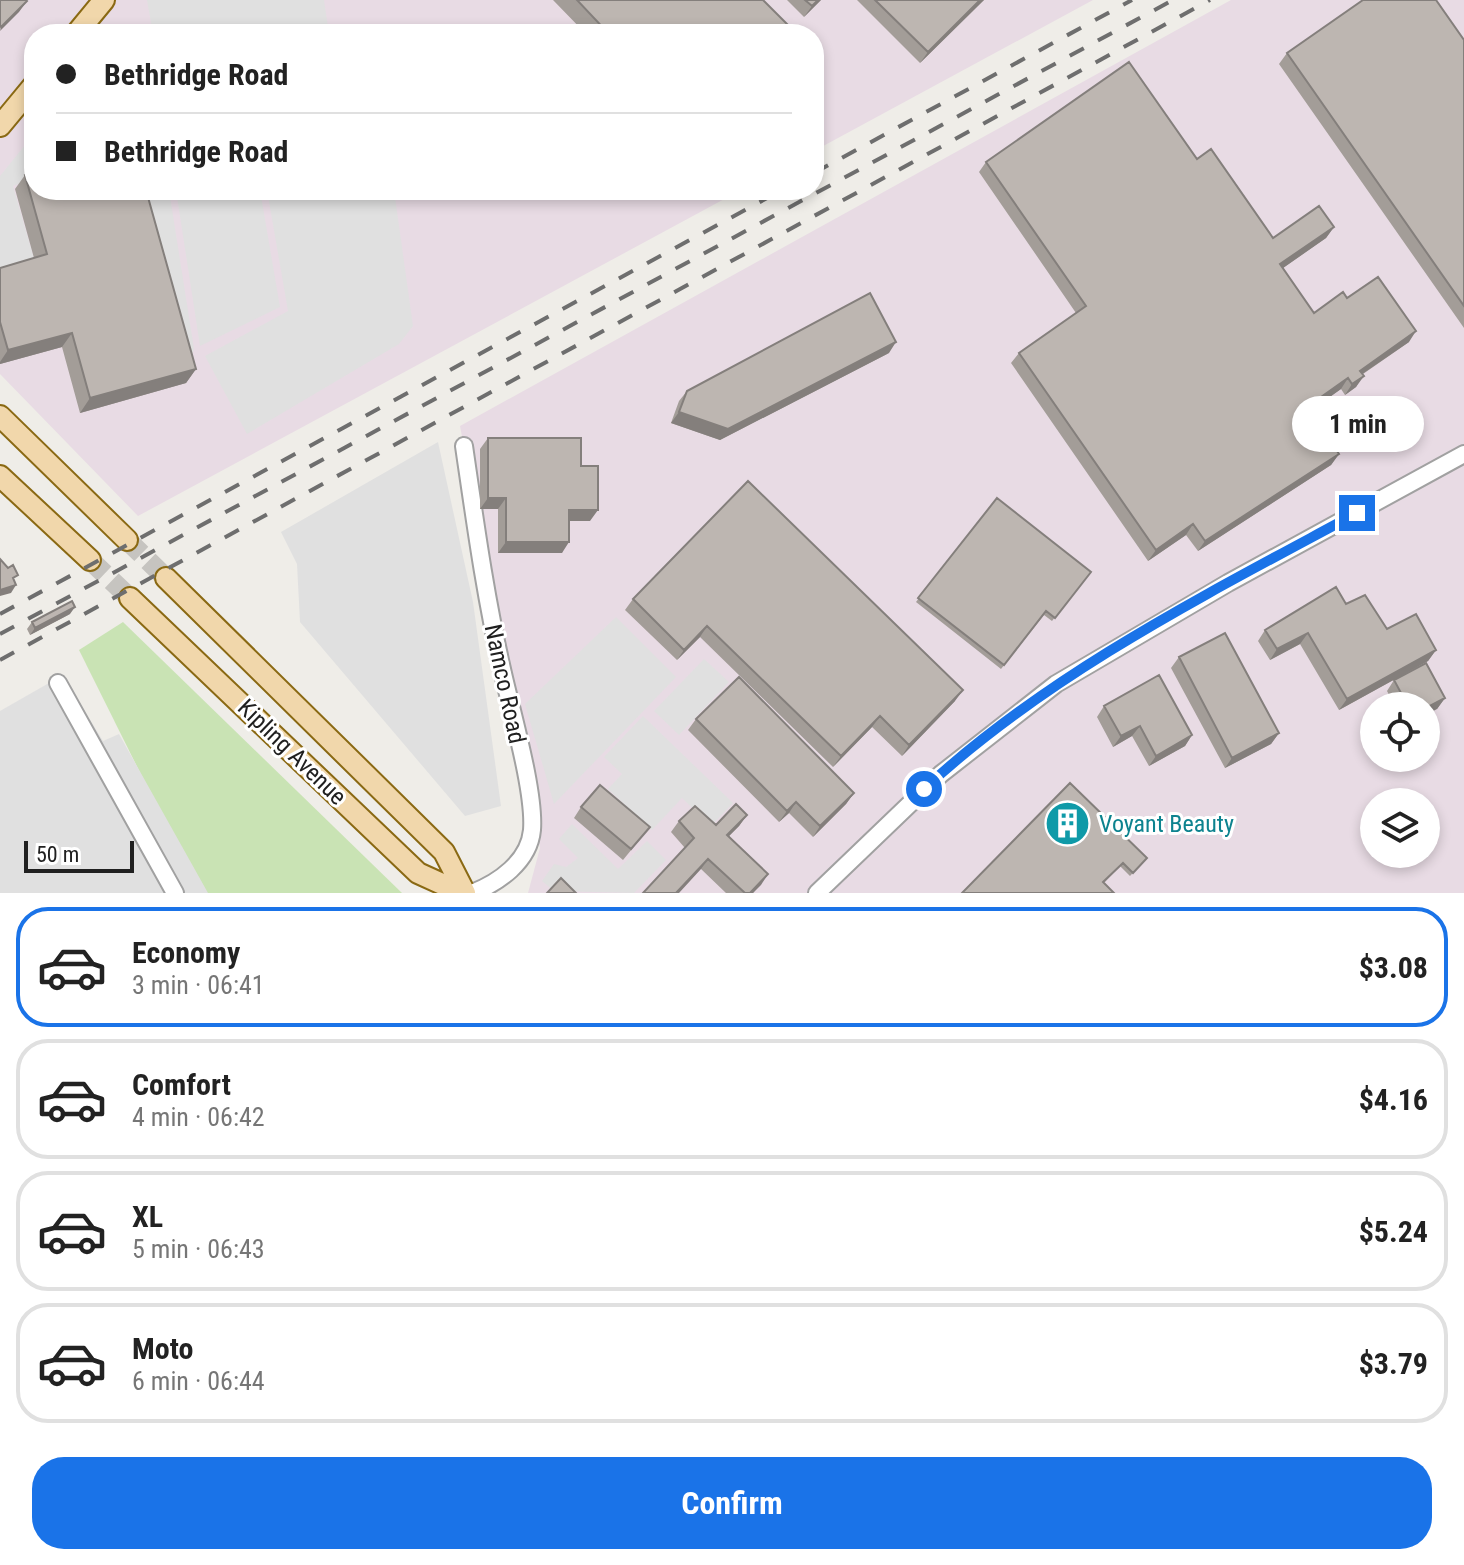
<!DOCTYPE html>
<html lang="en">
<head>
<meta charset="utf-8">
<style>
  body { margin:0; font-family:"Roboto Condensed",sans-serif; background:#f6f6f6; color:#222; height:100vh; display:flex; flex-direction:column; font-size:30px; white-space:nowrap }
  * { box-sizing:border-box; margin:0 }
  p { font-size:26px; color:#767676 }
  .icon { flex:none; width:44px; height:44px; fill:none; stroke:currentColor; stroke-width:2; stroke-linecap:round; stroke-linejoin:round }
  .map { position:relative; height:893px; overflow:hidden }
  .panel { display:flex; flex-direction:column; background:#fff; flex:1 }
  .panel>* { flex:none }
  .banner { position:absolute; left:24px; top:24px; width:800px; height:176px; border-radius:32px; box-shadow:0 4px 12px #0003; display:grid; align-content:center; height:176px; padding:0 32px; background:#fff }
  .controls { position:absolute; left:1360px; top:692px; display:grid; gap:16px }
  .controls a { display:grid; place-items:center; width:80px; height:80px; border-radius:50%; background:#fff; box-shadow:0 4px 12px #0003; font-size:40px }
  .scale { position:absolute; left:24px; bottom:20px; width:110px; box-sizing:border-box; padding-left:8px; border:4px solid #202020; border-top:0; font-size:22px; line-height:28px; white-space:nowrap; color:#202020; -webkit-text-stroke:6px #fff; paint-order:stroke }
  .end { position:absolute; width:36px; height:36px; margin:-18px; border:10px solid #1a73e8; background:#fff; box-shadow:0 0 0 4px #fff }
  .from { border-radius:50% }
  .bubble { position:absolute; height:56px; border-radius:28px; background:#fff; box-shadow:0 4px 12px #0003; font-size:26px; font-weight:700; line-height:56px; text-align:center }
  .banner b { display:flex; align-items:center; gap:28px; height:76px; font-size:30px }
  .banner b+b { border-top:2px solid #e0e0e0 }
  .banner i { width:20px; height:20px; background:#222 }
  ul { padding:14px 0 0; list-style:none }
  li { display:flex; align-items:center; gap:24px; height:120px; margin:0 16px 12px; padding:0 16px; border:4px solid #e0e0e0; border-radius:32px }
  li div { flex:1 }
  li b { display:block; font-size:30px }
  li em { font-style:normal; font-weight:700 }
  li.selected { border-color:#1a73e8 }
  li>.icon { width:72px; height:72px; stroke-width:1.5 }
  .button { display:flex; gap:16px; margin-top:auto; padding:16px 32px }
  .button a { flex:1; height:92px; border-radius:32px; background:#1a73e8; color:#fff; font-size:32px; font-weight:700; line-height:92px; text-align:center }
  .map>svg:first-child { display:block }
</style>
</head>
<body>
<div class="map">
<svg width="1464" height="893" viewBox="0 0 1464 893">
  <rect width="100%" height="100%" fill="#efede8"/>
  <!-- industrial -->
  <path fill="#e8dbe4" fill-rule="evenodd" d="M0,0H1093L814,151V34H34V190H741L138,516L0,374Z
    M1231,0H1464V893H528L540,848L460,426ZM1374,706H1426V758H1374ZM1374,802H1426V854H1374Z"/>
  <!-- grass -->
  <path fill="#c9e3b4" d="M123,622L402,893H200L79,650Z"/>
  <!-- parking -->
  <path fill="#e0e0e0" d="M147,0H324L329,34H153Z
    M34,134V178L13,186L35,262L0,273V176Z
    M143,190H169L194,349L185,373Z
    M176,190H260L280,307L200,346Z
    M267,190H394L413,326L399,344L247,434L205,356L288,311Z
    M438,442L473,602L501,806L465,816L300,622L297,564L281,532Z
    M616,617L676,677L554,804L525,704Z
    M704,659L729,682L679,735L654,711Z
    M63,675L103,741L119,734L208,893H0V711Z
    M643,716L733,803L711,826L682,798L652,830L608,789L622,774L604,757Z
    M572,824L618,869L647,841L666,860L634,893L554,891L542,881L554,864L566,867L578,858L559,839Z"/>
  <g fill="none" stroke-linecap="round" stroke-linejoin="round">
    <!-- major-tunnel -->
    <path stroke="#c6c4c0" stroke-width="20" stroke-dasharray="20 10" stroke-linecap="butt" d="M127,540L166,578
      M90,560L130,598"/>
    <defs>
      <path id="minor" d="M464,446C475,521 485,595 502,669C511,710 535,791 532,830C529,862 498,883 472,893
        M58,683L175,893
        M817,893L941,774L1056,684L1228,583L1464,454"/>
      <path id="major" d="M76,34L104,0
        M0,126L34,85
        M0,416L127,540
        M0,476L90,560
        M166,578L444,852L465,893
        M130,598L418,873L462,893"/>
    </defs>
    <!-- minor casing -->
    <use href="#minor" stroke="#a1a1a1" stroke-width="20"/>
    <!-- major casing -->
    <use href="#major" stroke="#8a6913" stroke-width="24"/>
    <!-- minor -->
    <use href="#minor" stroke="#fff" stroke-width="16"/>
    <!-- major -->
    <use href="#major" stroke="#f1d7ab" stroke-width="20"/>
    <!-- rail -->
    <path stroke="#6e6e6e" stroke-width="4" stroke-dasharray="16 16" stroke-linecap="butt" d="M814,173L1132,0
      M0,614L782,190
      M0,634L1173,0
      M0,660L1210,0"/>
  </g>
  <!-- wall -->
  <path fill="#a39d98" d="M553,0H763L787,24L780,34H586Z
    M787,0H821L804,17Z
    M857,0H984L920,63Z
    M1464,40V328L1279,64L1287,53Z
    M1197,159L1273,238L1334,227L1326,238L1283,268L1314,313L1347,298L1409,342L1363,374L1356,387L1345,395L1341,389L1310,411L1339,454L1331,465L1198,551L1186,535L1148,561L1011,363L1019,353L1076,313L979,172L986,162Z
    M25,175L196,369L186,383L80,413L62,347L0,364V268L34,258L15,189Z
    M889,353L720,440L671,423L679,401L687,391Z
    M488,438L590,521H569L562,553H498V509H480V449Z
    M997,498L1091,572L1052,621L1044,615L1001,669L916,602Z
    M633,599L955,701L902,756L872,727L833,767L700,637L677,660L625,610Z
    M1346,604L1387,629L1436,650L1428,661L1339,710L1300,644L1270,660L1258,641L1265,630Z
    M70,614L30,635L27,629L32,622Z
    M1179,657L1279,733L1271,744L1225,768L1171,668Z
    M1394,680L1445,698L1437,709L1426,706H1395L1387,691Z
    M1104,706L1192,735L1185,746L1149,766L1132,736L1113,747L1097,717Z
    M696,719L854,793L846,804L813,837L789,813L779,822L688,730Z
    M581,807L650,827L623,860L574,818Z
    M747,815L739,826L729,836L768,874L753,893H726L701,869L685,848L671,832L679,821L716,825Z
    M1147,858L1130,876L1120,866L1104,883L962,893Z"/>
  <!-- shaded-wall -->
  <path fill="#847f7c" d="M818,0H821L804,17L812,6Z
    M980,0H984L920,63L928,52Z
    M27,1L19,12L0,31L1,27Z
    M1334,227L1326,238L1273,275L1280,264Z
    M1416,331L1409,342L1352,381L1360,371Z
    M72,333L62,347L0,364V362L8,350Z
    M896,342L889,353L720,440L671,423L679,412Z
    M196,369L186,383L80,413L90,398Z
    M1364,376L1356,387L1345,395L1352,384Z
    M1348,378L1341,389L1300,418L1307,407Z
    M1339,454L1331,465L1198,551L1205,541Z
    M488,498H506L498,509H480Z
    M569,510H598L590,521H562Z
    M1193,524L1186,535L1148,561L1156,550Z
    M506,542H569L562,553H498Z
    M16,585L11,593L0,596V590Z
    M75,607L70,614L30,635L35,628Z
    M707,626L700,637L677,660L684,650Z
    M1308,633L1300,644L1270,660L1277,649Z
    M1436,650L1428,661L1339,710L1347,699Z
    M963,690L955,701L902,756L909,745Z
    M1445,698L1437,709L1426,715V708Z
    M880,716L872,727L833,767L841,756Z
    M1140,726L1132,736L1113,747L1121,736Z
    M1279,733L1271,744L1225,768L1232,758Z
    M1192,735L1185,746L1149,766L1156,756Z
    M854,793L846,804L813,837L820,826Z
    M796,802L789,813L779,822L787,811Z
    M747,815L739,826L720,845L727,835Z
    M708,859L701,869L679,893H676Z
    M768,874L761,885L753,893H750Z"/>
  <!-- building -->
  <path fill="#bdb6b1" stroke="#847f7c" stroke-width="2" d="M0,0H26L27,1L1,27L0,25Z
    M577,0H763L787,24L777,34H609Z
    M805,0H818L812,6Z
    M875,0H980L928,52Z
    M1363,0H1436L1464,40V306L1287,53Z
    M1129,62L1197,159L1211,149L1273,238L1319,206L1334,227L1280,264L1314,313L1343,292L1347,298L1378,277L1416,331L1360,371L1364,376L1352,384L1348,378L1307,407L1339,454L1205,541L1193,524L1156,550L1019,353L1086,306L986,162Z
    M34,172V190H146L196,369L90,398L72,333L8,350L0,322V268L47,254L25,175Z
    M870,293L896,342L728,429L679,412L687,391Z
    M488,438H581V466H598V510H569V542H506V498H488Z
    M748,481L963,690L909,745L880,716L841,756L707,626L684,650L633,599Z
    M997,498L1091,572L1055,618L1046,611L1004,665L918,598Z
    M0,559L8,568L13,565L18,575L13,578L16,585L0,590Z
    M1336,587L1346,604L1365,595L1387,629L1416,614L1436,650L1347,699L1308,633L1277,649L1265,630Z
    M72,601L75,607L35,628L32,622Z
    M1225,633L1279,733L1232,758L1179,657Z
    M1426,663L1445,698L1426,708V706H1408L1394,680Z
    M1159,675L1192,735L1156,756L1140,726L1121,736L1104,706Z
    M739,677L854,793L820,826L796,802L787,811L696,719Z
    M1070,783L1147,858L1133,873L1123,863L1103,882L1114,893H962Z
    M600,785L650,827L631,849L581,807Z
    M736,804L747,815L727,835L768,874L750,893H745L708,859L676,893H643L694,838L679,821L695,806L716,825Z
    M561,878L576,893H547Z"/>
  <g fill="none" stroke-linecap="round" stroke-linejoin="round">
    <!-- route -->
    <path stroke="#1a73e8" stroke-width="10" d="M924,789C1049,673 1207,594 1357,513"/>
  </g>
  <!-- icons -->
  <defs>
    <symbol id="building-disc" viewBox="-11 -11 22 22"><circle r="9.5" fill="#0f9aa8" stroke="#fff"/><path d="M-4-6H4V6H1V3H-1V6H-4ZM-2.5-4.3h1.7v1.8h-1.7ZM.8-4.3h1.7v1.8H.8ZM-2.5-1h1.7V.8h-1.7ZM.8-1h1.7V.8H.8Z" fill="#fff"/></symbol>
  </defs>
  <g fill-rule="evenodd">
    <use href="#building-disc" x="1042" y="798" width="51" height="51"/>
  </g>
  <g text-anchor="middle" stroke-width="6" stroke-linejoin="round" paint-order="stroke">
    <!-- street labels -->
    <g font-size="24" fill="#202020" stroke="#fff">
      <text transform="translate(505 684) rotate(78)" y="8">Namco Road</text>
      <text transform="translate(292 752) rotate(44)" y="8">Kipling Avenue</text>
    </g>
    <!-- culture labels -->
    <g font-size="24" fill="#0d838f" stroke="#fff" text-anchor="start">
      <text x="1099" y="832">Voyant Beauty</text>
    </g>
  </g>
</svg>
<div class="controls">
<a><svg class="icon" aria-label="locate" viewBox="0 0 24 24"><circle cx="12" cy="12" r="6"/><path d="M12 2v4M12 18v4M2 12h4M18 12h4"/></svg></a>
<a><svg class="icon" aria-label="layers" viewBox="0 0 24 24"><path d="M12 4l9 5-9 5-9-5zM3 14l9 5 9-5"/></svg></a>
</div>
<div class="scale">50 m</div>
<i class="end from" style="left:924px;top:789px"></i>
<i class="end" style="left:1357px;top:513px"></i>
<div class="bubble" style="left:1292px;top:396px;width:132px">1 min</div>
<div class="banner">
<b><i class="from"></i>Bethridge Road</b>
<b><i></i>Bethridge Road</b>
</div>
</div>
<section class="panel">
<ul>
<li class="selected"><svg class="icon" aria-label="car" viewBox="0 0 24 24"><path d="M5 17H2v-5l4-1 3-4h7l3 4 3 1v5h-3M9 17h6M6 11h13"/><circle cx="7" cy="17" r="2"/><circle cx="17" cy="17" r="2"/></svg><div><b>Economy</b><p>3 min · 06:41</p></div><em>$3.08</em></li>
<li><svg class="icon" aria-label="car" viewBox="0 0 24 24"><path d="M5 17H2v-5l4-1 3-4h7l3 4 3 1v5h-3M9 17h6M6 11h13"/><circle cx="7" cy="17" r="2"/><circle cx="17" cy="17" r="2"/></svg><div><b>Comfort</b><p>4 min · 06:42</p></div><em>$4.16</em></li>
<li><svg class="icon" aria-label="car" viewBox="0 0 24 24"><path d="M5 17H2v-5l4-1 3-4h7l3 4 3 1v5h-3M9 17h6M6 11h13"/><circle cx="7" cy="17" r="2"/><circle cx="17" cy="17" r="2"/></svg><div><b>XL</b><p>5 min · 06:43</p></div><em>$5.24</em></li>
<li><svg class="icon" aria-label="car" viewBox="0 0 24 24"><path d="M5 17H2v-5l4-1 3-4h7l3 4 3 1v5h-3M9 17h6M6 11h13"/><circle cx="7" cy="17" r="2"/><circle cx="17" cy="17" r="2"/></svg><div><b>Moto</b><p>6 min · 06:44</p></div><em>$3.79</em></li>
</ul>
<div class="button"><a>Confirm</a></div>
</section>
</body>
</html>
